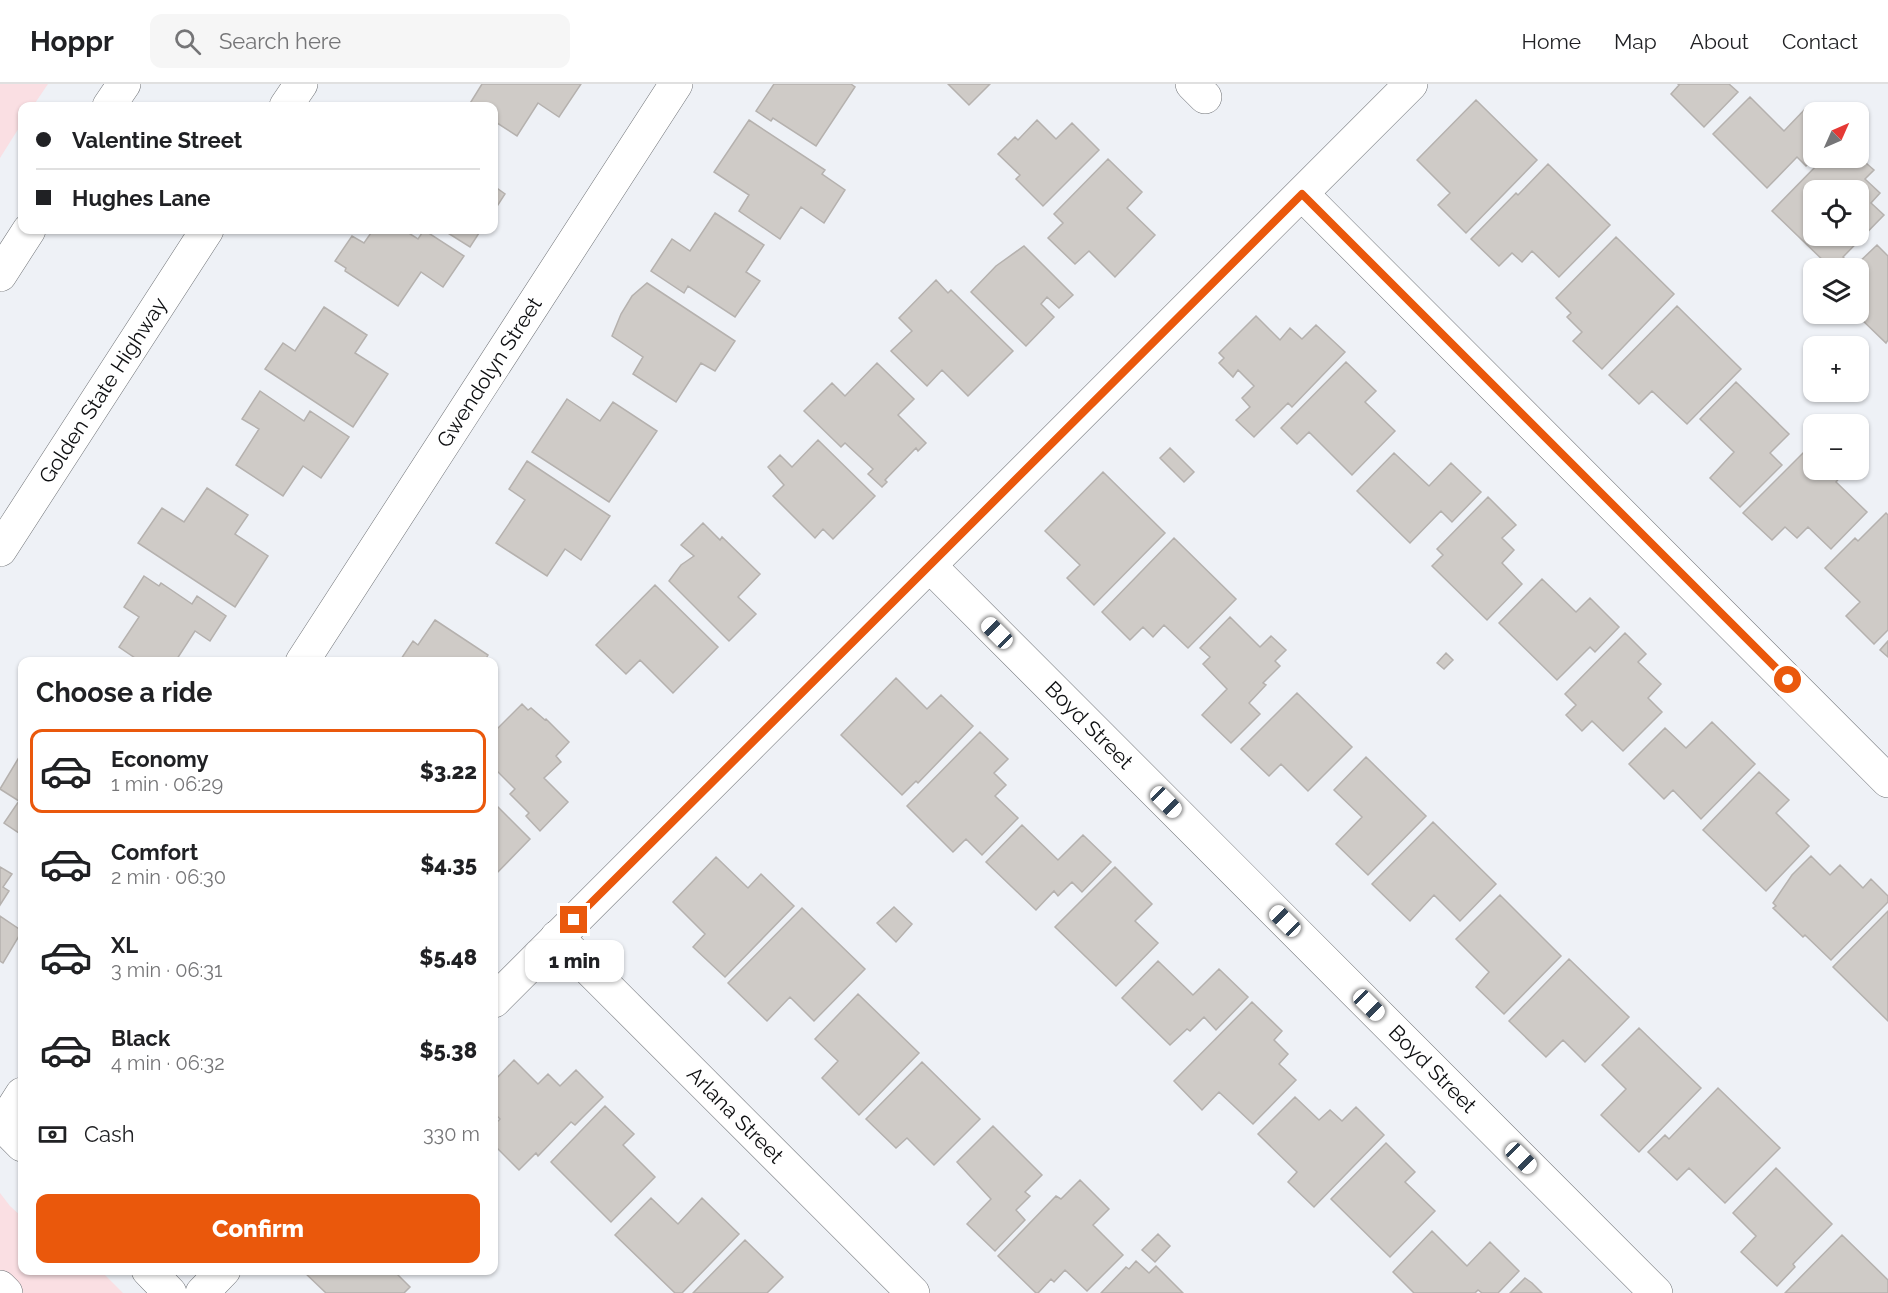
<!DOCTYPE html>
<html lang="en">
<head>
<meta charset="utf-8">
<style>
  body { margin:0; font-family:Raleway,sans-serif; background:#f6f6f6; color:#202124; height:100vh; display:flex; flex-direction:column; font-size:22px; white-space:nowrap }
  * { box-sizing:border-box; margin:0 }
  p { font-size:20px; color:#757577 }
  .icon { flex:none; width:33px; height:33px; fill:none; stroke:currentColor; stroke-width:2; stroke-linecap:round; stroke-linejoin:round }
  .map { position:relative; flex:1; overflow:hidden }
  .drawer { position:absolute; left:18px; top:573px; width:480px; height:618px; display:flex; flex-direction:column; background:#fff; border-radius:12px; box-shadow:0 2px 4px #0004 }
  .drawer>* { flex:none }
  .guide { position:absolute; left:18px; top:18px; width:480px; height:132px; border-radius:12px; box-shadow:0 2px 4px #0004; display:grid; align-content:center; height:132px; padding:0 18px; background:#fff }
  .needle { width:39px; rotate:45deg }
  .fabs { position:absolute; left:1803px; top:18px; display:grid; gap:12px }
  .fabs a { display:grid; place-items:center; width:66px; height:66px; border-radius:12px; background:#fff; box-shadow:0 2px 4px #0004; font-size:30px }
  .end { position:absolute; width:27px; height:27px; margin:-14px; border:8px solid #ea580c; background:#fff; box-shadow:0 0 0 3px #fff }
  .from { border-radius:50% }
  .bubble { position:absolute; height:42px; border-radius:12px; background:#fff; box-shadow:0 2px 4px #0004; font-size:20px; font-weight:800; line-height:42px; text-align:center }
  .car { position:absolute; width:18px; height:36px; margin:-18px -9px; border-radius:8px; box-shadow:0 0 4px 2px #0007; background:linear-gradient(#fff 24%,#345 0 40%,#fff 0 76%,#345 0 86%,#fff 0) }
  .guide b { display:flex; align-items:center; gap:21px; height:57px; font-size:22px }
  .guide b+b { border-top:2px solid #e0e0e0 }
  .guide i { width:15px; height:15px; background:#202124 }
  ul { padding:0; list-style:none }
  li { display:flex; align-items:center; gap:18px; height:84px; margin:0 12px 9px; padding:0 6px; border:3px solid transparent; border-radius:12px }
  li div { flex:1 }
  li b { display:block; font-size:22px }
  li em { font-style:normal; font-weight:800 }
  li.current { border-color:#ea580c }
  li>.icon { width:54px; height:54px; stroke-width:1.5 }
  h2 { padding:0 18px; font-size:27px; line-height:72px }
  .pay { display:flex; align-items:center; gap:15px; height:66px; padding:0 18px; font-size:22px }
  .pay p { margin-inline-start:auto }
  .button { display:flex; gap:12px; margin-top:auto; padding:12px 18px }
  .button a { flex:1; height:69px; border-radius:12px; background:#ea580c; color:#fff; font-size:24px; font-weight:800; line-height:69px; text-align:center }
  header { display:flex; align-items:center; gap:36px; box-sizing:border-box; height:84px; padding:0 30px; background:#fff; border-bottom:2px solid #e0e0e0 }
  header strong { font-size:28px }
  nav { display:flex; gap:33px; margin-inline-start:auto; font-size:21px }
  .search { width:420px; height:54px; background:#f6f6f6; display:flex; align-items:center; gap:15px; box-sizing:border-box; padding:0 21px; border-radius:12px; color:#757577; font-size:22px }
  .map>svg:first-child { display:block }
</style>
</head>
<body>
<header>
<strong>Hoppr</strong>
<div class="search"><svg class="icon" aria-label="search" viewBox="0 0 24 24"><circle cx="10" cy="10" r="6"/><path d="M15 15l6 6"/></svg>Search here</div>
<nav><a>Home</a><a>Map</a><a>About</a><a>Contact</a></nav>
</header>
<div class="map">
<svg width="1888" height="1209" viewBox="0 0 1888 1209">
  <rect width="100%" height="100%" fill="#eef1f6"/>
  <!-- commercial -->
  <path fill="#fadfe3" d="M0,0H48L33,22H22V39L0,74Z
    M0,1109L10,1122L22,1133V1186L101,1187L123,1209H0Z"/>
  <!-- building -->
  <path fill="#cfcbc7" stroke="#b5b1ae" stroke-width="1.5" fill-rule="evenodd" d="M482,0H581L559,33L538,19L517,52L494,37V22H471L469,21Z
    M774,0H851L855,3L816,62L773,34L771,37L756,27Z
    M948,0H990L969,21Z
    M1678,0H1729L1738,8L1704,43L1671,10L1679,1Z
    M1750,13L1784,47L1807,23L1814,29V74L1806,82L1797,73L1767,104L1713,50Z
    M1476,16L1537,76L1466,149L1438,121L1450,109L1417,76Z
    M749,36L825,86L822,90L845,106L824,139L801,123L780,155L739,127L749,111L714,88Z
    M1037,36L1056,55L1072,39L1099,66L1043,122L1016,95L1020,91L998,70L1015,53L1018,56Z
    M1858,72L1874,86L1865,95L1880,109L1871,119L1884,131L1843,173L1851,181L1848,184H1831L1772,127L1824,74L1828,76L1830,74H1858ZM1814,106H1858V152H1814Z
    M1108,75L1142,108L1127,124L1155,151L1115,193L1089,167L1075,180L1048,154L1063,139L1054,130Z
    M1548,80L1610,141L1559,193L1532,167L1522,178L1512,169L1499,182L1471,155L1516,109L1518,111Z
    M494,102L505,110L494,127Z
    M715,129L764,161L746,188L760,197L735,233L688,202L684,209L651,187L672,155L690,167Z
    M373,146H404L418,155L424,146L464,172L443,203L421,188L398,222L345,187L346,184L335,177L352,152L364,159Z
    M443,146H481L470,163Z
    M1616,153L1674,210L1602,285L1573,257L1582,248L1567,233L1571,229L1556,214Z
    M1877,161L1888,172V256L1886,259L1858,232L1867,223L1858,215V184H1853Z
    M1024,162L1073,211L1059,224L1047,213L1041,220L1054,233L1026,262L971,208L996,182Z
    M936,196L948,209L951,206L1013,267L968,312L942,286L927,302L891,267L912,247L899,234Z
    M647,199L735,257L715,287L701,279L676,318L633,290L643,273L612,252L621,230L632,212Z
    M1677,222L1741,285L1687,340L1652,307L1639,320L1609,291Z
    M324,223L367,251L355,269L388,290L353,343L265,285L283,259L295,267Z
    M1256,232L1280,256L1290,244L1302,255L1316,241L1345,268L1292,323L1288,319L1254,353L1236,336L1250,323L1242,314L1254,302L1238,286L1233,293L1219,279L1224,274L1219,269Z
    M1346,278L1376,307L1365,318L1395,347L1352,391L1309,348L1297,360L1281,344Z
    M877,279L914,315L898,331L926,359L918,367L916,364L885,396L887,398L882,403L868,390L873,385L845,359L841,363L804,327L832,299L845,312Z
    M1736,298L1789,350L1770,369L1782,381L1740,423L1710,394L1734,368L1700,335Z
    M260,307L304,337L310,327L349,353L321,394L303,382L283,412L236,381L259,345L242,335Z
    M567,315L600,337L613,318L657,347L609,418L532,368Z
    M818,356L875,412L833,455L823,445L815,454L773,412L784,401L768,383L780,371L792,383Z
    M1170,364L1194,388L1184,398L1160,374Z
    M1804,368L1812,376L1814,375V386H1846L1836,398L1867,428L1831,465L1808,443L1797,454L1785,443L1772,456L1743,429Z
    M1394,369L1429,402L1451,379L1481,408L1452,438L1441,427L1410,459L1357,407Z
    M527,377L610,432L581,476L565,465L547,492L496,459L525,416L509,405Z
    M1103,388L1165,449L1094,521L1067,494L1080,481L1045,447Z
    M207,404L248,431L235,450L268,472L235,523L138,459L162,424L184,438Z
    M1488,413L1516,441L1502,454L1514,466L1502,479L1522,500L1487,536L1432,482L1443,471L1437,465Z
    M1886,429L1888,431V546L1874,560L1846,532L1860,518L1825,484L1855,454L1858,457Z
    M703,439L720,456L722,453L760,490L738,513L756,530L729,557L669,497L681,481L694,472L681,461Z
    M1174,454L1236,515L1188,564L1164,541L1153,553L1143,543L1130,556L1102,528Z
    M144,492L159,502L161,499L192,520L197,512L226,532L210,557L195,547L175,578H141L119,563L139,533L124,523Z
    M1542,495L1576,528L1590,514L1619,543L1595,568L1590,563L1557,596L1499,539Z
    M655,501L718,563L673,609L640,576L626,590L596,561Z
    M1230,533L1260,563L1271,552L1286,566L1275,577L1280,582L1263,599L1266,601L1249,619L1260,630L1231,659L1202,631L1227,605L1203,580L1210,573L1200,564Z
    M435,536L488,571L484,578H399L413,557L418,561Z
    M1625,549L1646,570L1638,578L1661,600L1648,614L1662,628L1623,667L1592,637L1582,647L1566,631L1576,621L1565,610Z
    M1888,557V573L1880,566Z
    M1446,569L1453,576L1444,585L1437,579Z
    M896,594L927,625L941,611L973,642L918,699L916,697L902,711L841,651Z
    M1297,609L1352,663L1308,707L1281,680L1269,692L1241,665Z
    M522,620L528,626L531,624L545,636L546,635L569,658L556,672L561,678L544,694L568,718L540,747L526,732L529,729L510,710L515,705L494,684V648Z
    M1712,638L1755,680L1701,735L1673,706L1664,715L1629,680L1665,644L1686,664Z
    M980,648L1008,675L994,689L1006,701L995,712L1018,734L982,771L966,755L953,768L907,722Z
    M21,670L22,671V751L4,739L19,717L0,705Z
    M1366,673L1426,732L1368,791L1336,760L1362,733L1334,706Z
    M1759,688L1789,716L1776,729L1809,762L1766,807L1703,746Z
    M494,719L530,755L494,792Z
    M1433,738L1496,800L1460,837L1434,811L1410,837L1372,800Z
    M1022,741L1058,776L1083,751L1111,778L1082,808L1072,798L1058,812L1054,807L1036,826L986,778Z
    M1811,772L1830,791L1840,781L1863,804L1871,795L1888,812V818L1831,876L1805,851L1803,853L1773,824L1776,822L1773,819L1792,791Z
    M716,773L748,804L761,790L794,822L725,893L693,863L705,850L673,818Z
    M0,783L12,790L3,803L9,807L0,821Z
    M1115,783L1152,820L1135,837L1158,859L1116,902L1055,843Z
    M1500,811L1561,872L1504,930L1476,903L1489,888L1456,855Z
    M894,823L912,840L896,858L877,839Z
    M802,824L865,885L814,937L790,913L767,937L728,899Z
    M1888,827V937L1833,883Z
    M0,832L22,847L3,879L0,877Z
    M1569,875L1629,933L1585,978L1563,956L1546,973L1509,937Z
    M1158,877L1193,911L1219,885L1248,913L1216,946L1204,933L1190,947L1187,945L1170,961L1122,914Z
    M858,910L919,969L859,1031L822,994L838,977L815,955Z
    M1252,918L1282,947L1274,956L1288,970L1279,980L1296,996L1253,1040L1219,1008L1202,1026L1174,997Z
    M1639,944L1701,1004L1639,1068L1601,1031L1626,1005L1602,981Z
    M514,976L538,1000L548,990L560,1002L576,986L603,1013L575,1041L571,1038L538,1072L536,1069L519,1086L494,1061V1041L500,1035L494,1029V997Z
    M922,978L980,1035L934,1081L907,1054L896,1064L866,1035Z
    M1718,1004L1780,1064L1725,1119L1689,1084L1677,1096L1648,1068L1665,1051L1669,1055Z
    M1295,1013L1319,1036L1330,1026L1342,1037L1356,1023L1384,1051L1314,1123L1288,1098L1297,1088L1258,1050Z
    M605,1022L634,1050L623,1061L655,1093L611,1138L551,1078Z
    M993,1042L1042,1091L1025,1108L1030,1112L1016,1126L1025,1136L995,1167L967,1140L991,1115L957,1078Z
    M1386,1059L1415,1088L1405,1098L1435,1127L1390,1173L1331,1115Z
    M1776,1084L1832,1140L1793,1180L1795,1183L1777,1202L1741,1168L1756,1152L1733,1129Z
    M1080,1096L1109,1125L1093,1141L1123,1171L1087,1207L1065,1186L1054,1198L1051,1195L1038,1209H1036L998,1172L1056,1112L1061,1115Z
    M651,1114L678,1140L702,1114L739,1150L682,1209H675L615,1151Z
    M1432,1147L1467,1182L1490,1158L1519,1187L1498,1209H1482L1478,1206L1475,1209H1414L1393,1188Z
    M1158,1150L1170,1162L1155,1178L1142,1166Z
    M1842,1151L1888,1196V1209H1785Z
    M745,1156L783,1193L767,1209H693Z
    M1136,1177L1149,1189L1156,1182L1183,1209H1101L1126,1183L1129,1185Z
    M393,1186L410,1203L404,1209H326L303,1187Z
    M1525,1194L1532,1199L1542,1209H1510Z"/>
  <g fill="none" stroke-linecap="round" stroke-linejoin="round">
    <defs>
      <g id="minor">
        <path d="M1192,0L1205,13"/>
        <path d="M1302,110L1888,697"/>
        <path id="s1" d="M930,482L1656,1209"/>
        <path id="s2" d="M302,578L676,0"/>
        <path id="s3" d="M557,853L913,1209"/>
        <path d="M494,917L1411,0"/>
        <path d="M22,1010L2,1041L22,1061"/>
        <path d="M148,1186L170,1209"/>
        <path d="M0,1203L6,1209"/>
        <path d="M202,1209L224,1186"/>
      </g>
      <g id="highway">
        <path d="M109,22L124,0"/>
        <path d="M286,22L301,0"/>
        <path d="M0,191L29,146"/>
        <path id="s4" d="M0,466L207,146"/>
      </g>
    </defs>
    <!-- minor casing -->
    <use href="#minor" stroke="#6f7276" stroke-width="34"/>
    <!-- highway casing -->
    <use href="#highway" stroke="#6f7276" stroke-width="34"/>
    <!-- minor -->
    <use href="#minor" stroke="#fff" stroke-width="33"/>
    <!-- highway -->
    <use href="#highway" stroke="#fff" stroke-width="33"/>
  </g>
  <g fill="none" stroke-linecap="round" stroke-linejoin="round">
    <!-- route -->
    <path stroke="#ea580c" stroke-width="8" d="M574,836L1302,110L1788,596"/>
  </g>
  <g text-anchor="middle" stroke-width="4.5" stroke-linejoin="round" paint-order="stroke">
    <!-- street labels -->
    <g font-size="21" fill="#0e0f11" stroke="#eef1f6">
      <text dy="7" stroke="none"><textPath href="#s2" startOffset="345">Gwendolyn Street</textPath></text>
      <text dy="7" stroke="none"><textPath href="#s4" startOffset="190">Golden State Highway</textPath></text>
      <text dy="7" stroke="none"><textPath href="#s1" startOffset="225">Boyd Street</textPath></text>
      <text dy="7" stroke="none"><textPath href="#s1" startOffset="711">Boyd Street</textPath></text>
      <text dy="7" stroke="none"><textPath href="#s3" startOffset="252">Arlana Street</textPath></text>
    </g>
  </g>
</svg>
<div class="fabs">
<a><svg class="needle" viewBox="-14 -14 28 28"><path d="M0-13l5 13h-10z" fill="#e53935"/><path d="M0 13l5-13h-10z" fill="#757577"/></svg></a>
<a><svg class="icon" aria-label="locate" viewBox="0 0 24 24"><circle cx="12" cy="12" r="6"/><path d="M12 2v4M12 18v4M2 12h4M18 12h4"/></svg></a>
<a><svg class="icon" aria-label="layers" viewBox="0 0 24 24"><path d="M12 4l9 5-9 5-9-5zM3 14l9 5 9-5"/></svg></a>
<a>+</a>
<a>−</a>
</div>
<i class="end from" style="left:1788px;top:596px"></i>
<i class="end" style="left:574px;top:836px"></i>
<div class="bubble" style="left:525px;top:856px;width:99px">1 min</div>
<i class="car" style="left:997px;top:549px;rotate:315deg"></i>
<i class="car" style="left:1166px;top:718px;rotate:135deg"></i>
<i class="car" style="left:1285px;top:837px;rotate:315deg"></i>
<i class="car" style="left:1369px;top:921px;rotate:135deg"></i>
<i class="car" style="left:1521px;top:1074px;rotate:135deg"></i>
<div class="guide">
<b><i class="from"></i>Valentine Street</b>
<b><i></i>Hughes Lane</b>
</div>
<section class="drawer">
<h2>Choose a ride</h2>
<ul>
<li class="current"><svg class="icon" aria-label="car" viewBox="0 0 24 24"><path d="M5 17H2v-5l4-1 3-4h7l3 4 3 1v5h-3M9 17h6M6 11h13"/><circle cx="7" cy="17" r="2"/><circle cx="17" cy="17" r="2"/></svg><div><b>Economy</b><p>1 min · 06:29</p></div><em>$3.22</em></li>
<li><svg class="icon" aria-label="car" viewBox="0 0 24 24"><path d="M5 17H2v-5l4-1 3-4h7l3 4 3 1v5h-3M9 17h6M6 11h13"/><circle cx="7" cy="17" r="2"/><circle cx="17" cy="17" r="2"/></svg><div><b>Comfort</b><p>2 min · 06:30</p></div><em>$4.35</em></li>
<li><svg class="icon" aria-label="car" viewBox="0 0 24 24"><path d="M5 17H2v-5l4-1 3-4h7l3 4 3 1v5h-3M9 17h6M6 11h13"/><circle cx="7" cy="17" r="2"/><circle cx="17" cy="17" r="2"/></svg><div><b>XL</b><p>3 min · 06:31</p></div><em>$5.48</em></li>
<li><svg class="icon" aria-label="car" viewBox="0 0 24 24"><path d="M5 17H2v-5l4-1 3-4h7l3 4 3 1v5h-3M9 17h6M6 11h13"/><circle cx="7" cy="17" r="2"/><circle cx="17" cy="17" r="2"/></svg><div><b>Black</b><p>4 min · 06:32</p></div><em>$5.38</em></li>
</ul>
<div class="pay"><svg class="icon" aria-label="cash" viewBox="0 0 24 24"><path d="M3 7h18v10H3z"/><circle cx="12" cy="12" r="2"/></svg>Cash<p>330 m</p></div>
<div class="button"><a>Confirm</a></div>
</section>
</div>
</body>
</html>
